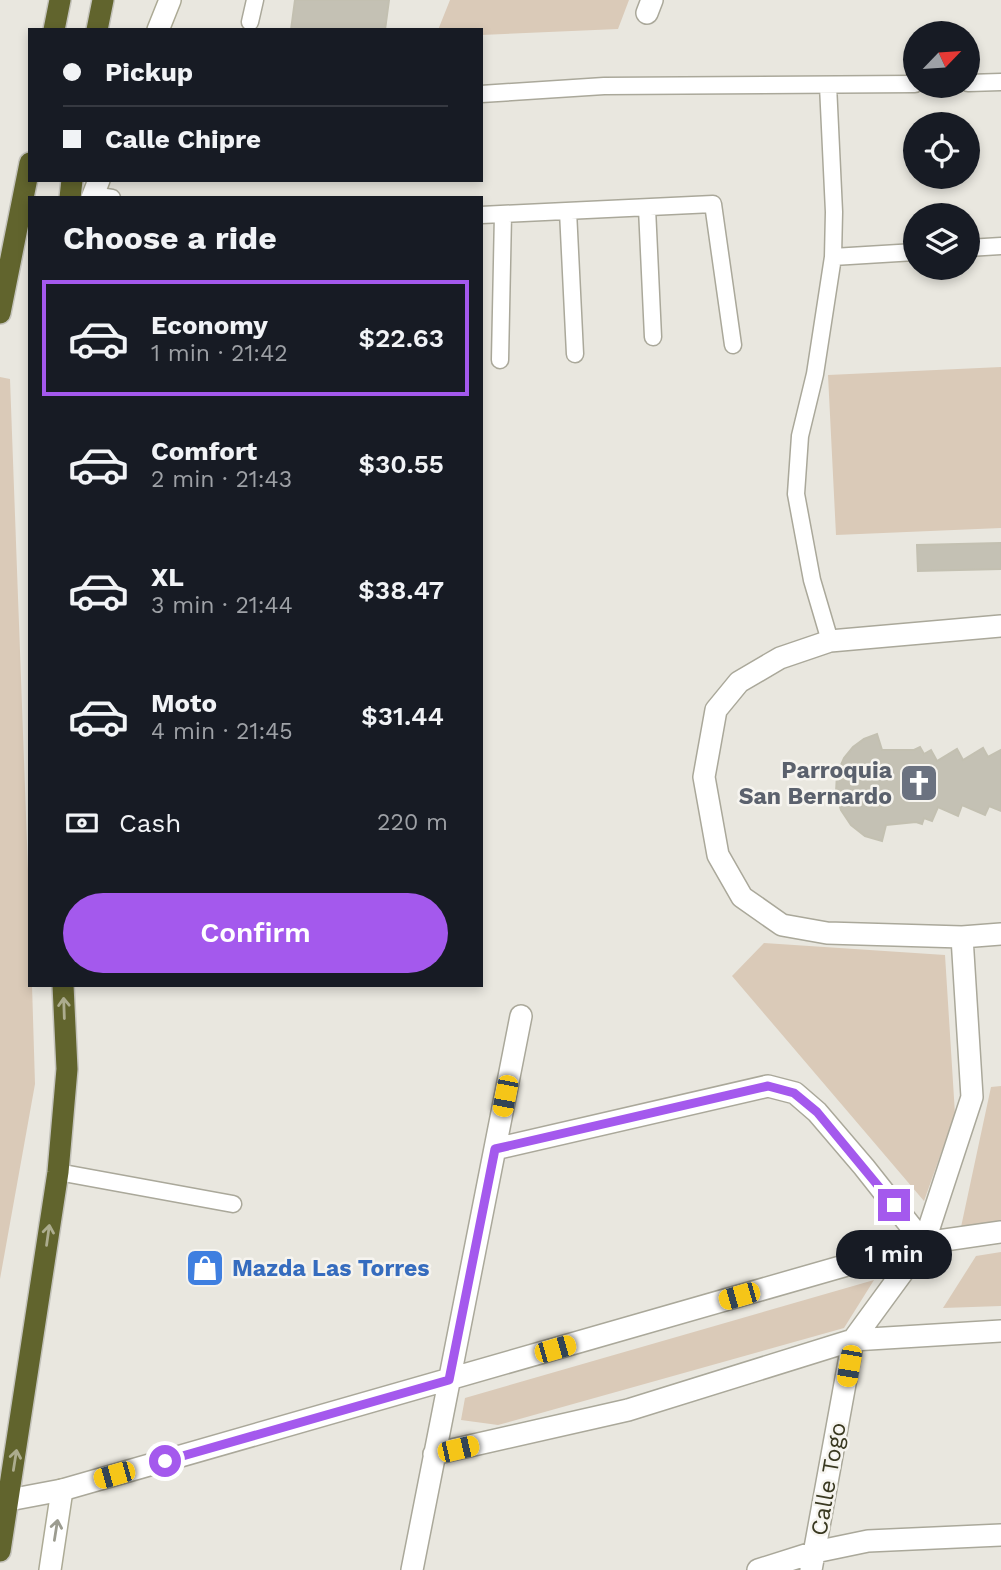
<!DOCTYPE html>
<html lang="en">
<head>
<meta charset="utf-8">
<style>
  body { margin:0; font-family:"Work Sans",sans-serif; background:#242831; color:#f1f3f6; height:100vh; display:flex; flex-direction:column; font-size:26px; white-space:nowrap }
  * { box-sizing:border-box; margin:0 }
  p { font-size:23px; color:#9ea1a6 }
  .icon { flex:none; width:38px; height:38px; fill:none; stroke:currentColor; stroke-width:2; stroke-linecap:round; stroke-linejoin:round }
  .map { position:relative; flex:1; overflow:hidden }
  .drawer { position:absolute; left:28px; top:196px; width:455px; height:791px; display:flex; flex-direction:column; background:#171b24; border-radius:0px; box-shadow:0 4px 10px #0003 }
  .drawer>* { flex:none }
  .top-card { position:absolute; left:28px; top:28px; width:455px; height:154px; border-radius:0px; box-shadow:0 4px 10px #0003; display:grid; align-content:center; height:154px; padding:0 35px; background:#171b24 }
  .needle { width:46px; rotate:65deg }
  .fabs { position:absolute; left:903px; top:21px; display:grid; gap:14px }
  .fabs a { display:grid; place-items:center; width:77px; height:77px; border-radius:50%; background:#171b24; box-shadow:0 4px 10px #0003; font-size:35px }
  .end { position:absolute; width:32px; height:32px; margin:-16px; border:9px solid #a459ed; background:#fff; box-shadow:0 0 0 4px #fff }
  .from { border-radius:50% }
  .bubble { position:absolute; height:49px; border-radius:24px; background:#171b24; box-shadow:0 4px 10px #0003; font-size:23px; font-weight:600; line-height:49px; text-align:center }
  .car { position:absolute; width:21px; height:42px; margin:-21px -10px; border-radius:9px; box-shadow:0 0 5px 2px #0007; background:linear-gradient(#f5c518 24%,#345 0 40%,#f5c518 0 76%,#345 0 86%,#f5c518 0) }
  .top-card b { display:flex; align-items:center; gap:24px; height:66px; font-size:26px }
  .top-card b+b { border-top:2px solid #363941 }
  .top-card i { width:18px; height:18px; background:#f1f3f6 }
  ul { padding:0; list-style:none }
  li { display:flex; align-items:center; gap:21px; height:116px; margin:0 14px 10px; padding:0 21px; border:4px solid transparent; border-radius:0px }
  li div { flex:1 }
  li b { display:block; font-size:26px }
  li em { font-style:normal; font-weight:600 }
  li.selected { border-color:#a459ed }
  li>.icon { width:63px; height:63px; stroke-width:1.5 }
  h2 { padding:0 35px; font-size:32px; line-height:84px }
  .pay { display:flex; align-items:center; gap:18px; height:77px; padding:0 35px; font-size:26px }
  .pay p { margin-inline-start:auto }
  .button { display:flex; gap:14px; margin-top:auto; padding:14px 35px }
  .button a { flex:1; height:80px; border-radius:42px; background:#a459ed; color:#fff; font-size:28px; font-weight:600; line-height:80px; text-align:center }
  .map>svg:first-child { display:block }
</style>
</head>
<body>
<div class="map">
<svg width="1001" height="1570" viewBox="0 0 1001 1570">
  <rect width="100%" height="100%" fill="#e9e7df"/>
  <!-- green -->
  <path fill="#dacab8" d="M450,0H629L618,29L481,35V30H438Z
    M1001,367V528L836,535L828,375Z
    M0,377L10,379L30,924V985H32L35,1084L0,1279Z
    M764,943L945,955L955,1114L924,1201L732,976Z
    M1001,1086V1221L961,1227L991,1087Z
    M1001,1252V1306L943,1308L976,1256Z
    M874,1280L844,1328L498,1425L461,1420L465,1398Z"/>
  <!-- building -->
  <path fill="#c4c1b4" stroke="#c3c0b1" stroke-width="2" d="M295,0H389L385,30H291Z
    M1001,543V569L918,571L917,545Z
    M877,734L882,750H914L920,747L924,754L931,750L937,761L957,749L963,760L983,748L988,757L1001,750V811L989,806L985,815L962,805L958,816L938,807L932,821L924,818L922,824L916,822L886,825L882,841L865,836L851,825L841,810L836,792L837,774L844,758L853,747L864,739Z"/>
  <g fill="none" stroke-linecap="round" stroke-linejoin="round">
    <defs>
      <path id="lane" d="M250,22L255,0
        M968,83L1001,82
        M828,85L834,212L833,257L815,374L800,436L796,494L812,580L830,641
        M481,94L604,86L915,84
        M93,195L112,198
        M647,208L653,337
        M568,211L575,354
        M481,215L713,204L733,345
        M968,248L1001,246
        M833,257L915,252
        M500,360L503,214
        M58,1172L233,1204"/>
      <path id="street" d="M647,13L652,0
        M1001,626L830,641L780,658L739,682L716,710L704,777L718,855L742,897L782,925L827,933L962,937L1001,934
        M495,1149L768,1086L795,1093L817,1112L864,1167L924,1243
        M434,1454L628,1410L853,1340L1001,1331
        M9,1500L62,1490L924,1243L1001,1232
        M412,1570L521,1016
        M758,1570L815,1552L868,1541L1001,1535
        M811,1570L853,1340L924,1243L972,1097L962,937"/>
      <path id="secondary" d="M158,30L170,0
        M92,198L99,180
        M50,1570L62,1490"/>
      <path id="highway" d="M54,30L60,0
        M97,30L103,0
        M70,198L72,180
        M0,313L30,163
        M0,1551L58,1172L67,1069L63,985"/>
    </defs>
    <!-- lane casing -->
    <use href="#lane" stroke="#aaa89a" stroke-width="19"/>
    <!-- street casing -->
    <use href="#street" stroke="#aaa89a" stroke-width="24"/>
    <!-- secondary casing -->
    <use href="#secondary" stroke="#acaa95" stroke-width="24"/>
    <!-- highway casing -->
    <use href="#highway" stroke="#c4c3bc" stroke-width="24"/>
    <!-- lane -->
    <use href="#lane" stroke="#fff" stroke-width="16"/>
    <!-- street -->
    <use href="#street" stroke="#fff" stroke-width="21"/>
    <!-- secondary -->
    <use href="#secondary" stroke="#fff" stroke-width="21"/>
    <!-- highway -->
    <use href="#highway" stroke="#61642d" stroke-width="21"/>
  </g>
  <!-- one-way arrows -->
  <defs><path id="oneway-shaft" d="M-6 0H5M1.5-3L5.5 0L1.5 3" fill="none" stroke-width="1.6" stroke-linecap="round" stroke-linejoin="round" transform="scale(1.75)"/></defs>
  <g stroke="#acac8e">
    <use href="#oneway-shaft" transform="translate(64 1008) rotate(-92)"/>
    <use href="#oneway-shaft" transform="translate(48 1235) rotate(-82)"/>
    <use href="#oneway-shaft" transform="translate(15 1460) rotate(-81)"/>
  </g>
  <use stroke="#9c9c90" href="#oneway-shaft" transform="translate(56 1530) rotate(-81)"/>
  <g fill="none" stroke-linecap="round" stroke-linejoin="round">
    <!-- route -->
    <path stroke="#a459ed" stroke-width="9" d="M165,1461L449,1380L495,1149L768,1086L794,1093L817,1112L894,1205"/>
  </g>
  <!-- icons -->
  <defs>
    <symbol id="church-square" viewBox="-11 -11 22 22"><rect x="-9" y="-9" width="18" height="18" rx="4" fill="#6b7280" stroke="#f6f4ef"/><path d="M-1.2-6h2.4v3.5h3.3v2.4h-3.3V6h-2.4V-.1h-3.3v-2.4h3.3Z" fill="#fff"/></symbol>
    <symbol id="shop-square" viewBox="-11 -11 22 22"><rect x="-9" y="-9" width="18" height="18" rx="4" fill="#3f7fe0" stroke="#f6f4ef"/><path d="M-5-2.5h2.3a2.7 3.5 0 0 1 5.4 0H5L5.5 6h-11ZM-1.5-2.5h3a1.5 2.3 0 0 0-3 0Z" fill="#fff"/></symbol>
  </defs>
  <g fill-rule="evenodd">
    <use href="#church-square" x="897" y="761" width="44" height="44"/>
    <use href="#shop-square" x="183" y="1246" width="44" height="44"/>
  </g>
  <g text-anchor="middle" stroke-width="5" stroke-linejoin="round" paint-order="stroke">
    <!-- worship labels -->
    <g font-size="23" font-weight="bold" fill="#5b616d" stroke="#f6f4ef" text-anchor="end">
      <text x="892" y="778">Parroquia<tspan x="892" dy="26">San Bernardo</tspan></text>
    </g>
    <!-- shop labels -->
    <g font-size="23" font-weight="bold" fill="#366cbe" stroke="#f6f4ef" text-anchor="start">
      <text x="232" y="1276">Mazda Las Torres</text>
    </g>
    <!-- street labels -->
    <g font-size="23" fill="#393820" stroke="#f6f4ef">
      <text transform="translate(828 1479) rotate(-80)" y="8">Calle Togo</text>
    </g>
  </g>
</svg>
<div class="fabs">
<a><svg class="needle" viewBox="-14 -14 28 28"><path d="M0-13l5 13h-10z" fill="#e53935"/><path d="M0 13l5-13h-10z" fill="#9ea1a6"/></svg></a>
<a><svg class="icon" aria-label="locate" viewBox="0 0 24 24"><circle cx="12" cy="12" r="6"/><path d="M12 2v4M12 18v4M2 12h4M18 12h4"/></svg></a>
<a><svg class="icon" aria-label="layers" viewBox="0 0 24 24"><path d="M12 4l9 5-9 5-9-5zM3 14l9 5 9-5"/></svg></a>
</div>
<i class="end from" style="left:165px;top:1461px"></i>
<i class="end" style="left:894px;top:1205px"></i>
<div class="bubble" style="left:836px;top:1230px;width:116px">1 min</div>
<i class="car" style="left:505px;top:1096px;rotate:191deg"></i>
<i class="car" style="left:739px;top:1296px;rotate:254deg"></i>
<i class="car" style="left:555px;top:1349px;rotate:74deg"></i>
<i class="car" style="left:849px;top:1366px;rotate:190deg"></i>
<i class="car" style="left:458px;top:1449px;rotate:77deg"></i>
<i class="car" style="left:114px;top:1475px;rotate:254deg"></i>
<div class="top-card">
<b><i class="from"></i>Pickup</b>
<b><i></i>Calle Chipre</b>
</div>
<section class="drawer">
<h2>Choose a ride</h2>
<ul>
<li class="selected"><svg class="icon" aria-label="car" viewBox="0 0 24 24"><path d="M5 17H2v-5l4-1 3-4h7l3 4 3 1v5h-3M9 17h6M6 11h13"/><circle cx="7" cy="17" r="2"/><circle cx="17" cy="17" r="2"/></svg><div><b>Economy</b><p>1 min · 21:42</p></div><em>$22.63</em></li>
<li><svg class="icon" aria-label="car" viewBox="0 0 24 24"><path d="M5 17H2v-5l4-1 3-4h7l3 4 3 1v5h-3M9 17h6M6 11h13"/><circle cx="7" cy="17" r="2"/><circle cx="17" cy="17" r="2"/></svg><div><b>Comfort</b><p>2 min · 21:43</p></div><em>$30.55</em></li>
<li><svg class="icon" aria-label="car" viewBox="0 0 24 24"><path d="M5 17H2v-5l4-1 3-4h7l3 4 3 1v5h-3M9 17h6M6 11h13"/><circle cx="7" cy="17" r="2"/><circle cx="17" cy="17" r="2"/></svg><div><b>XL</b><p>3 min · 21:44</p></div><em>$38.47</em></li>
<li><svg class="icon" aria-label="car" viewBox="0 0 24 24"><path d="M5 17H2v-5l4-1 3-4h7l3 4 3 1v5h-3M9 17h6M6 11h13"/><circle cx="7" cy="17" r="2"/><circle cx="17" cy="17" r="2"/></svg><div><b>Moto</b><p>4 min · 21:45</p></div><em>$31.44</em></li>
</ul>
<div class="pay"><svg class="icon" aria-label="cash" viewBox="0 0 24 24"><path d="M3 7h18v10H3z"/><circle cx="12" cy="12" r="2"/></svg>Cash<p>220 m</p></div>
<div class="button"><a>Confirm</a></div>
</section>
</div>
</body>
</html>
